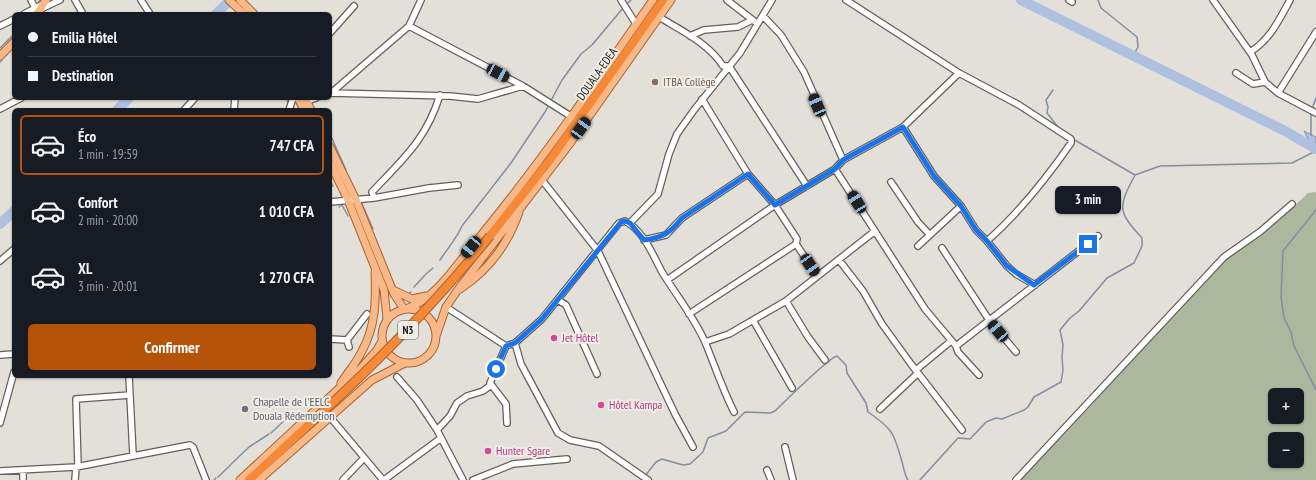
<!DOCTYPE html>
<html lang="fr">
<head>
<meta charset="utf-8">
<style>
  body { margin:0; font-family:"PT Sans Narrow",sans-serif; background:#20242c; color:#f1f3f6; height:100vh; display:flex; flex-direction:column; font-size:15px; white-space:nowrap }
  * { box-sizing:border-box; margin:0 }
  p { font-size:13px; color:#9ea1a6 }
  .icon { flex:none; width:22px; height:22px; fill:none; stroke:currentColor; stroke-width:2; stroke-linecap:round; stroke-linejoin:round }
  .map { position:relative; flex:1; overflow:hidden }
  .panel { position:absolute; left:12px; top:108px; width:320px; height:270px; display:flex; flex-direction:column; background:#171b24; border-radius:6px; box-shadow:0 1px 3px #0004 }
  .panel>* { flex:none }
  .banner { position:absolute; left:12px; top:12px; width:320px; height:88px; border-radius:6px; box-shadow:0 1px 3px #0004; display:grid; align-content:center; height:88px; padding:0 16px; background:#171b24 }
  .fabs { position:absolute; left:1268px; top:388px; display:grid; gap:8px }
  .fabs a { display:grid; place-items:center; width:36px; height:36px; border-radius:6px; background:#171b24; box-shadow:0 1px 3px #0004; font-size:20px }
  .end { position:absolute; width:18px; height:18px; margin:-9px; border:5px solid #1a73e8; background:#fff; box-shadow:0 0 0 2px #fff }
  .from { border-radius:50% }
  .bubble { position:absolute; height:28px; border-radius:6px; background:#171b24; box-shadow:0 1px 3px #0004; font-size:13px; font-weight:700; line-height:28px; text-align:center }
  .car { position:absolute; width:12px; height:24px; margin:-12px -6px; border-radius:5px; box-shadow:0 0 3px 1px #0007; background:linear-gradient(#222 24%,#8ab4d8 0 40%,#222 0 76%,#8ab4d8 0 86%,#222 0) }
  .banner b { display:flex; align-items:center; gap:14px; height:38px; font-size:15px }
  .banner b+b { border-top:1px solid #363941 }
  .banner i { width:10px; height:10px; background:#f1f3f6 }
  ul { padding:7px 0 0; list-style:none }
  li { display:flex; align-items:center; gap:12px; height:60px; margin:0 8px 6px; padding:0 8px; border:2px solid transparent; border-radius:6px }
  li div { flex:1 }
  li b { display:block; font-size:15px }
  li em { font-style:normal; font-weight:700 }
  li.selected { border-color:#b45309 }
  li>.icon { width:36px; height:36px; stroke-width:1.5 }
  .button { display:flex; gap:8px; margin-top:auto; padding:8px 16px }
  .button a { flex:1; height:46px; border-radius:6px; background:#b45309; color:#fff; font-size:16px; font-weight:700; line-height:46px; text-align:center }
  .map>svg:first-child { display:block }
</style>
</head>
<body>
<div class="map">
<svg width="1316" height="480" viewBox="0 0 1316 480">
  <rect width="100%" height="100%" fill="#e3dfd9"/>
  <!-- green -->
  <path fill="#adb79d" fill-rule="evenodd" d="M1316,192V480H1020L1088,409L1226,257L1273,226L1308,193ZM1275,395H1297V417H1275ZM1275,439H1297V461H1275Z"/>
  <!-- water -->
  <path fill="#afbfdf" stroke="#838ea3" d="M1304,131L1316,137V154Z"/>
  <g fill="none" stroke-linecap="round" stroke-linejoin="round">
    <!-- stream -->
    <path stroke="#838ea3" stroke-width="1.5" d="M1098,0L1101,8L1137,37L1138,47L1133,56
      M38,4L40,0
      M626,5L631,0
      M0,48L14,34
      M0,62L2,60
      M1053,90L1046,100L1048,107L1047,113L1058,127
      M286,98L289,104
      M1312,109L1316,98
      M330,134L346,170
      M1311,135V113
      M1073,139L1135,175
      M330,181L333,186
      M362,204L373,229
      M339,207L342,205L348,216
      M1316,210L1283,251L1281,297L1284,318L1291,332L1294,346L1316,390
      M440,260C447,249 457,238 462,226L511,163L545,112L562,80L581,54L592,45L623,8
      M426,274L433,268
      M414,287L425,275
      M407,295L411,292
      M271,433L288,417
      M645,476L656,462L662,459L683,465L690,464L703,452L708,438L726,431L745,412L770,413L775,411C784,402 830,357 837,356L846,365L847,373L866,403L868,412C893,429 894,433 902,462C904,468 904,474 908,480
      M218,477L249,447L269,434
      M214,480L216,478
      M920,480L958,438L970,439L986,422L996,418L1002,419L1024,410L1028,407L1034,397L1061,382L1063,370L1062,357L1063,345L1060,330L1070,318L1079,311L1107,278L1134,263L1142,246V238C1117,211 1118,207 1135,175L1160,166L1292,163L1316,151"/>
    <!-- river -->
    <path stroke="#afbfdf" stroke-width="10" d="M1021,0L1285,131L1316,149
      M216,14L230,0
      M117,110L129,98
      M0,224L14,211"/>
    <defs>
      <path id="minor" d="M31,0L35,8
        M75,0L83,14
        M141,0L150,14
        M621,0L636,24
        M727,0L754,21
        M846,0L959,73L1019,105L1071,139V143C1046,179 1020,212 987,241
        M1069,0L1072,2
        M1213,0L1252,55L1265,82
        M41,9L60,0
        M24,14L43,4
        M763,16L781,35L804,72L843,160
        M659,17C682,31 708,43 723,66H729
        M0,26L14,19
        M409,26L523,86L572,117
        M330,33L354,6
        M690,36L704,30L738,27L752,20
        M1250,52C1270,40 1279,20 1290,0
        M729,66L807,186
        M1236,73L1253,84L1265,82L1278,93L1316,113
        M331,93L450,96L478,99L523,86
        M331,93L409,26L421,0
        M1278,93L1316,32
        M307,101L316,98
        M0,109L21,98
        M184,110L195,98
        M234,110L235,98
        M289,110L293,98
        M903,127L934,176L961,206L976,230L987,241L1007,266L1016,274L1035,285
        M835,169L925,309L956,346L1098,236
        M542,180L598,251L675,414L693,447
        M891,182L918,222L930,235
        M374,198L372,192C403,159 426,140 440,95
        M330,202L374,198L429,188L458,185
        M630,223L658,194L669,154L677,134L694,110L740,53L772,0
        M644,240L666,235L682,218L748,174
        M796,244L817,275
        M918,246L961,206
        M942,248L989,320L1016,352
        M839,260L863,291L882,324L911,364L962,430
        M0,261L14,249
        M667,280L775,205L835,169L843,160L903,127L959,73
        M558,300L566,305L597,374
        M786,301L808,337L825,360
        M446,307L506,346
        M689,314L796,244L797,239L775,205L748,174L702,99
        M753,320L792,388
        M330,339L347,340L349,347
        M347,340L367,314
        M705,342L729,334L786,301L875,231
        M515,343L521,364L558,433L570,440L599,446L648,480
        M956,346L958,352L979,375
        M0,355L14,354
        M916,370L951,341
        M129,376L133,455
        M397,377L417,400L437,430L463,480
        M880,409L918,373
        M330,417L383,480
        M0,423L14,372
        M507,423L506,404L490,383L506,346L515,343L542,319L619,223L625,221C643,230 653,255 662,272C676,295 694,317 705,342C715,366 722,388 734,412
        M437,430L450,416L457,403L467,396L483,391L491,385
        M785,447L793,480
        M78,466L76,399L130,395
        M767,470L771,480
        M0,471L76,467L190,445L193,447L206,480
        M23,471V480
        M75,480L76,467
        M343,480L364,458
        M384,480L441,438
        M473,480L513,464L567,459
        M1016,480L1224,257L1261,231L1292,204"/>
      <path id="major" d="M229,0L244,14
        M240,0L254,14
        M37,14L46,0
        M0,56L14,42
        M298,98L304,110
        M305,98L311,110
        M330,147L356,200L394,294L404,309
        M330,163L348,200L384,290L387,319
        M460,289C489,270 508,244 519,212
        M393,290L412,299L426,296
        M382 336a27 27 0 1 1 54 0a27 27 0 1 1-54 0Z
        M406,309C436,298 454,268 473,245C538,167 595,83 653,0
        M436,336L446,307L457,291L571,142L671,0
        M341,383C348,372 357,362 362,351C376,326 376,299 375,272
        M240,480L361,368L377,350L382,341
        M259,480L372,380L405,363"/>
      <path id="highway" d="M490,236L550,160L663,0
        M249,480L318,416"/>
    </defs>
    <!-- minor casing -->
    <use href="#minor" stroke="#635f5a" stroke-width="8"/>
    <!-- major casing -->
    <use href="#major" stroke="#a9622d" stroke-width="9"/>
    <!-- highway casing -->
    <use href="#highway" stroke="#a9622d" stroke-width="10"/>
    <!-- minor -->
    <use href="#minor" stroke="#fff" stroke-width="5.5"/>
    <!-- major -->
    <use href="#major" stroke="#f9b888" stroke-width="7"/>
    <!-- highway -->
    <use href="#highway" stroke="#f58938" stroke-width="8"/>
    <defs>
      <path id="highway-bridge" d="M318,416C381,359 436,302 490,236"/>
    </defs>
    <!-- highway-bridge casing -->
    <use href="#highway-bridge" stroke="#a9622d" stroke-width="10" stroke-linecap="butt"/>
    <!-- highway-bridge -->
    <use href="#highway-bridge" stroke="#f58938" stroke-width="8"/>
  </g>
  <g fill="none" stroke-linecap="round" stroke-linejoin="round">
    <!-- route -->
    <path stroke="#1a73e8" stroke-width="5" d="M496,369L506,346L515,343L542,319L621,222L625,221L630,223L644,240C664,237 669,234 682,218L748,174L775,205L835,169L843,160L903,127L934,176L961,206L976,230L987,241L1007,266L1034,285L1088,244"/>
  </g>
  <!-- markers -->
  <circle fill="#8d6e63" stroke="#f0ece6" stroke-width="1.5" cx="655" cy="82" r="4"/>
  <g fill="#d1479c" stroke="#f0ece6" stroke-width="1.5">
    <circle cx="554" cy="338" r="4"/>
    <circle cx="601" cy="405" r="4"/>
    <circle cx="488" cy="451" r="4"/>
  </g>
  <circle fill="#6b7280" stroke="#f0ece6" stroke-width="1.5" cx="245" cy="409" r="4"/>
  <g text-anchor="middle" stroke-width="4" stroke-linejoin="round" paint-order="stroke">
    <!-- shield labels -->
    <rect fill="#f0ece6" stroke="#5c5956" stroke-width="1" x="398" y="321" width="20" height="18" rx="3"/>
    <g font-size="11" font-weight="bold" fill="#1c1a18">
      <text x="408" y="334">N3</text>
    </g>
    <!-- street labels -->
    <g font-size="12" fill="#1c1a18" stroke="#f0ece6">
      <text transform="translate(597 74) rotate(-55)" y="4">DOUALA-EDEA</text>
    </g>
    <!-- education labels -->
    <g font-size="12" fill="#785e54" stroke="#f0ece6" text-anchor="start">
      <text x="663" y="86">ITBA Collège</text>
    </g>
    <!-- hotel labels -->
    <g font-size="12" fill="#b23c85" stroke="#f0ece6" text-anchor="start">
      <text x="562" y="342">Jet Hôtel</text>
      <text x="609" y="409">Hôtel Kampa</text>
      <text x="496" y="455">Hunter Sgare</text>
    </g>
    <!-- worship labels -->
    <g font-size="12" fill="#5b616d" stroke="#f0ece6" text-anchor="start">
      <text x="253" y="406">Chapelle de l'EELC<tspan x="253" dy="14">Douala Rédemption</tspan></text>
    </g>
  </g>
</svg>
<div class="fabs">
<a>+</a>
<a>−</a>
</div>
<i class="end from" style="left:496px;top:369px"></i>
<i class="end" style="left:1088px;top:244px"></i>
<div class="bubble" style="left:1055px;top:186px;width:66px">3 min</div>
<i class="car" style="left:498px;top:73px;rotate:118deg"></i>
<i class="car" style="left:817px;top:105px;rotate:337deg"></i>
<i class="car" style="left:581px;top:128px;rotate:36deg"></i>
<i class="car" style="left:857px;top:202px;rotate:328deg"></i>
<i class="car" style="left:471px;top:247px;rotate:219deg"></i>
<i class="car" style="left:810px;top:265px;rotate:146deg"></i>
<i class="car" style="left:998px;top:331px;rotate:320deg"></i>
<div class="banner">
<b><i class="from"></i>Emilia Hôtel</b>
<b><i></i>Destination</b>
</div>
<section class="panel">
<ul>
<li class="selected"><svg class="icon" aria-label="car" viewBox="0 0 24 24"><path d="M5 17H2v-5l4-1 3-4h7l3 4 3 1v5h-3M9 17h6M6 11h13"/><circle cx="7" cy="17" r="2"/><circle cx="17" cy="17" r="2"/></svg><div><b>Éco</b><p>1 min · 19:59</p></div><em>747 CFA</em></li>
<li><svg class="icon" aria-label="car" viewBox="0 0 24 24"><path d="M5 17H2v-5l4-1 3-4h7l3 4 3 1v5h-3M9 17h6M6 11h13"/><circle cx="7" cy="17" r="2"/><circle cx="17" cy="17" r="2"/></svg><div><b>Confort</b><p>2 min · 20:00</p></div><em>1 010 CFA</em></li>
<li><svg class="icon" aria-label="car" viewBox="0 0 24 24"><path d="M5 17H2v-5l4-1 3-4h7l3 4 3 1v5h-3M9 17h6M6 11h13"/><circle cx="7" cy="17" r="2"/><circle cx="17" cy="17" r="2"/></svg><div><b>XL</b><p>3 min · 20:01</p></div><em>1 270 CFA</em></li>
</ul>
<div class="button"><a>Confirmer</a></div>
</section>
</div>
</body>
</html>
